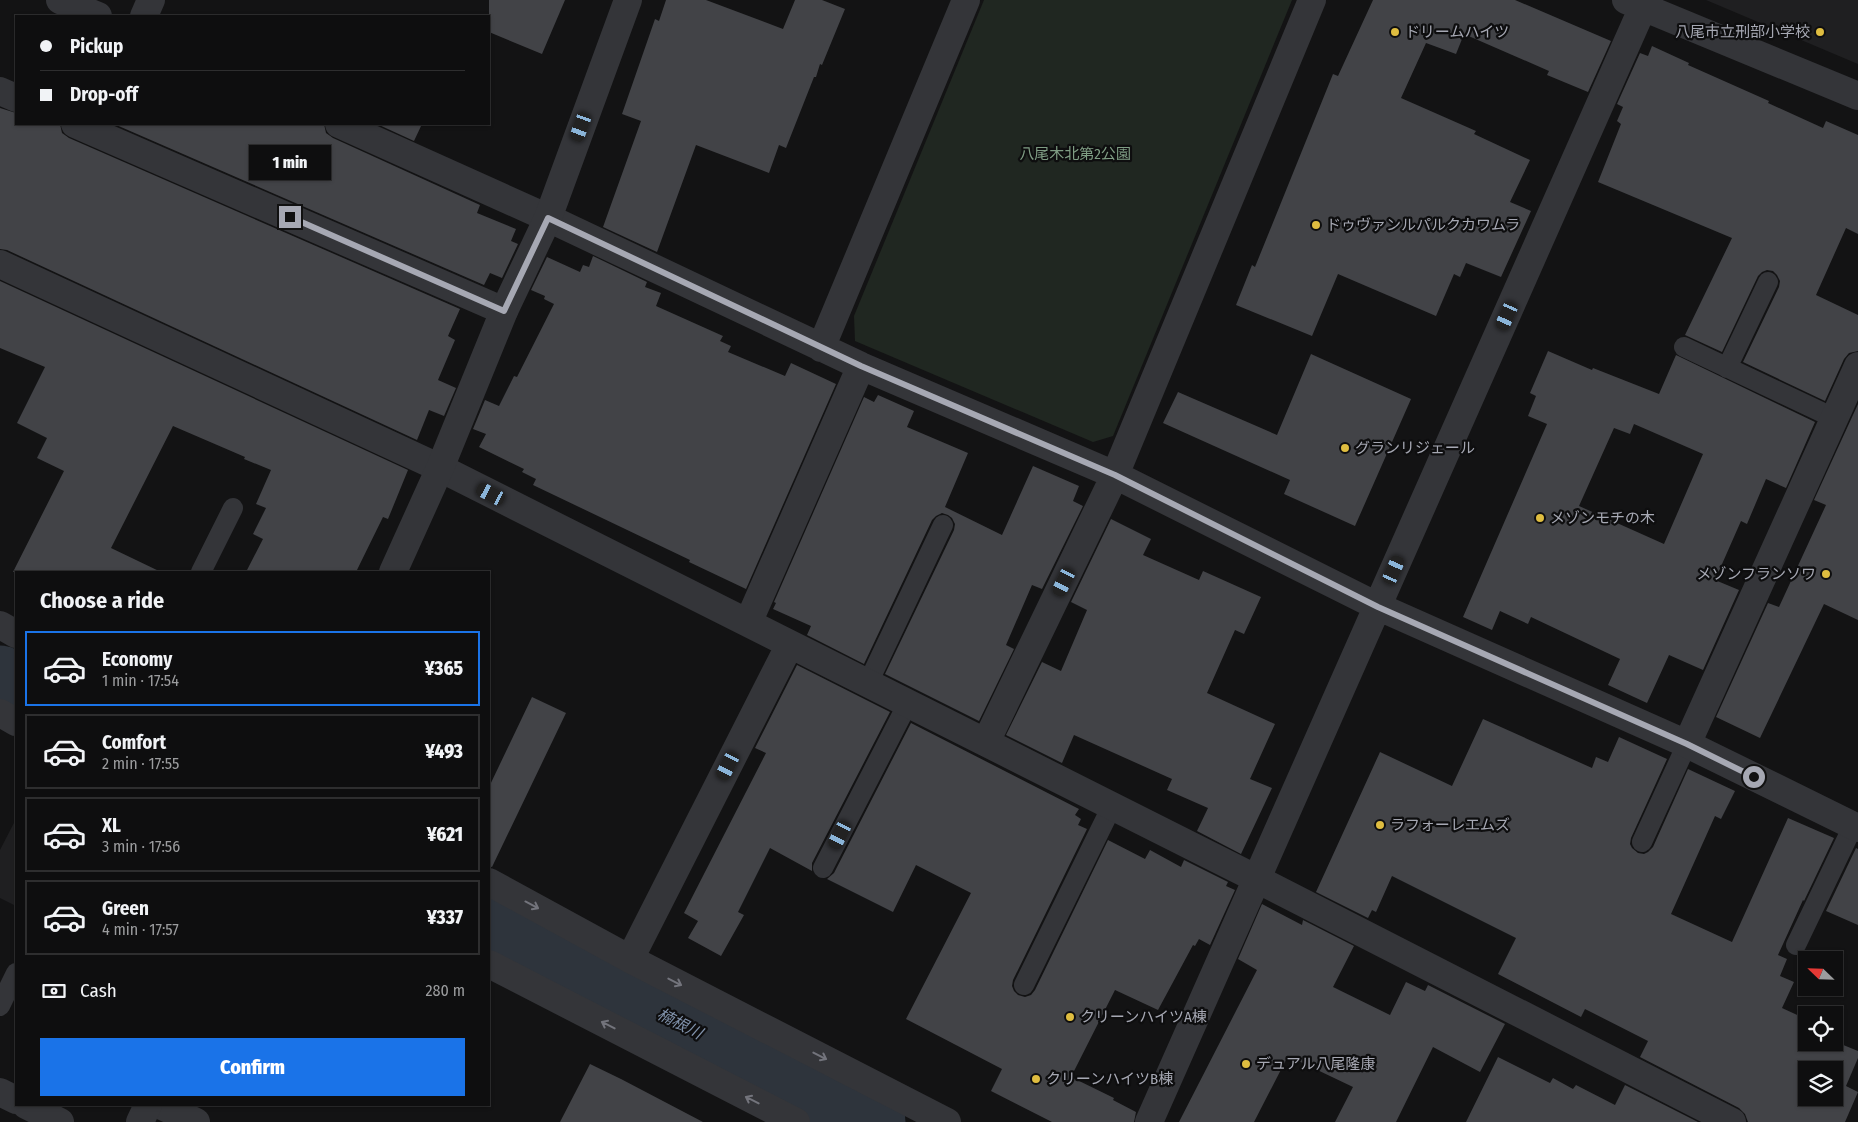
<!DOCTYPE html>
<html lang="en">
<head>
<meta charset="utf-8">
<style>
  body { margin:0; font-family:"Fira Sans Condensed","Noto Sans JP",sans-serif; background:#171718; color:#f1f3f6; height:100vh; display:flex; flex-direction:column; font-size:19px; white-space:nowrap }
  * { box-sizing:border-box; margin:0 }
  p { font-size:16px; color:#9b9c9e }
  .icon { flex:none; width:28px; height:28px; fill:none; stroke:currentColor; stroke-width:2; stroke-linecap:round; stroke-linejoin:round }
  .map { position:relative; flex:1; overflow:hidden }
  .sheet { position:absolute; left:15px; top:571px; width:475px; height:535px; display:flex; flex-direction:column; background:#0e0e0f; border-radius:0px; box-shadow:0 1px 4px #0004,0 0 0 1px #2e2e2f }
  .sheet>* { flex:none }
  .banner { position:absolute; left:15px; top:15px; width:475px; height:110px; border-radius:0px; box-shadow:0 1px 4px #0004,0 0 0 1px #2e2e2f; display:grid; align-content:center; height:110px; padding:0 25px; background:#0e0e0f }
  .needle { width:32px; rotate:293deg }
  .fabs { position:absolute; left:1798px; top:951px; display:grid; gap:10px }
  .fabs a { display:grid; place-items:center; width:45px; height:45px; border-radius:0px; background:#0e0e0f; box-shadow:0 1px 4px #0004,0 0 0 1px #2e2e2f; font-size:25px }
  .end { position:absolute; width:22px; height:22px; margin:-11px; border:6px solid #a6a8b3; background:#111; box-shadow:0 0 0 2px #111 }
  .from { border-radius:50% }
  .bubble { position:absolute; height:35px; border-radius:0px; background:#0e0e0f; box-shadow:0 1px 4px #0004,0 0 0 1px #2e2e2f; font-size:16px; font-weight:800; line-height:35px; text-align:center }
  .car { position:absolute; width:15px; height:30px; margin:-15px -8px; border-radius:6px; box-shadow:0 0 4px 1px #0007; background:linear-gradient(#222 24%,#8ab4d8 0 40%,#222 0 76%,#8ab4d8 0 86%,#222 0) }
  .banner b { display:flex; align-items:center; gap:18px; height:48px; font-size:19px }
  .banner b+b { border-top:1px solid #2e2e2f }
  .banner i { width:12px; height:12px; background:#f1f3f6 }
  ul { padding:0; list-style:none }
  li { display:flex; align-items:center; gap:15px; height:75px; margin:0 10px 8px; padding:0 15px; border:2px solid #2e2e2f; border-radius:0px }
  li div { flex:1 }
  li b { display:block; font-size:19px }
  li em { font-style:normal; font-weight:800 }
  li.on { border-color:#1a73e8 }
  li>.icon { width:45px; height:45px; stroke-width:1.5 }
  h2 { padding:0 25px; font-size:22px; line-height:60px }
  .pay { display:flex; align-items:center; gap:12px; height:55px; padding:0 25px; font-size:19px }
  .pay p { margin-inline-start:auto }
  .primary-button { display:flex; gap:10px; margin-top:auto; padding:10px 25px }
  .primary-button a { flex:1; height:58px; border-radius:0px; background:#1a73e8; color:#fff; font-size:20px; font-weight:800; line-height:58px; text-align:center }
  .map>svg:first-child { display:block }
</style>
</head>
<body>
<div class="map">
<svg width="1858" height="1122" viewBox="0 0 1858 1122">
  <rect width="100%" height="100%" fill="#131314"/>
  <!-- built -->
  <path fill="#1f1f21" d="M1706,0H1858V64Z
    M16,819V906L0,898V850Z"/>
  <!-- green -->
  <path fill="#202721" d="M984,0H1292L1113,436L1093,442L855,341L854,316Z"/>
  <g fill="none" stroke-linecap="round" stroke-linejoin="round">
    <!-- river -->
    <path stroke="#2e343c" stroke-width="71" d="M0,681L16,690
      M489,923L870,1122"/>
  </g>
  <!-- building -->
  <path fill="#424347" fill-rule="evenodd" d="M489,0H565L542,54L489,32Z
    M666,0H706L783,29L795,0H822L845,9L822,65L820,64L816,77H814L786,148L779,145L769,173L696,145L657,252L603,227L641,121L622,114L655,19L659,21Z
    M1373,0H1515L1611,41L1588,92L1547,75L1549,71L1464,34L1456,54L1426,43L1401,98L1476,131L1474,134L1530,160L1510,202L1531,211L1501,277L1466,263L1460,277L1454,274L1436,316L1338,274L1312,336L1236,305L1252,265L1255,267L1333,74L1338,76Z
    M1652,46L1689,63L1688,65L1769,101L1768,103L1823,128L1826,121L1858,135V234L1846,228L1816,295L1858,315V351L1849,353L1844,359L1825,401L1743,362L1779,287L1780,281L1777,275L1773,271L1767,270L1762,272L1758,276L1722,352L1685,335L1732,238L1598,182L1621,124L1617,121L1623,107L1617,104L1640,53L1648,56Z
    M0,108L16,113V124H60L62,133L69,138L460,309L448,336L455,340L438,380L456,388L444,416L429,410L417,440L7,250L0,249Z
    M114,124H324L326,133L333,138L480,205L477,213L516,229L511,241L518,244L502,278L490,273L484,285Z
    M377,124H422L414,141Z
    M593,256L647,282L645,287L661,293L656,306L723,336L720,341L731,346L728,352L785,376L791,363L836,384L746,589L689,562L690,560L533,485L536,479L522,472L524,469L479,447L486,434L473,429L485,400L499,406L514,376L517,377L554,304L544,299L545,296L531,290L547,257L580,272L583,265L589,267Z
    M0,281L408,470L388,519L383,517L356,572H246L263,539L253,534L266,508L256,504L271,470L244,459L245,457L173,426L111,548L161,572H13L64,471L37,458L47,438L17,423L45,367L0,348Z
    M1548,351L1592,370L1593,368L1659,394L1676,355L1815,422L1786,488L1766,479L1747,524L1741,521L1715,580L1739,590L1703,670L1669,655L1647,703L1608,685L1620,659L1531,617L1528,624L1500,611L1492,630L1463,617L1547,424L1528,416L1536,396L1530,393ZM1634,424L1703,454L1664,544L1579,506L1614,428L1630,434Z
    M1311,354L1411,399L1355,526L1284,494L1290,480L1163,423L1178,392L1277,435Z
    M878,395L914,411L907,427L968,453L945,507L1002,535L1033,466L1079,486L1073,501L1083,506L1042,589L1032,585L1006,645L1014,649L979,721L885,674L954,530L955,524L952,518L948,515L942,513L936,516L932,520L864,664L807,635L811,626L773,609L776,603L774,602L864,397L874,402Z
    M1858,404V620L1824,604L1760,738L1716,717L1768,603L1779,607L1826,505L1814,500Z
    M1111,519L1151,539L1143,555L1199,580L1203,571L1261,597L1244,634L1235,630L1207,693L1275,724L1250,779L1272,788L1241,854L1197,831L1208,808L1167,790L1172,779L1074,735L1062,763L1006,735L1042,662L1061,671L1087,610L1071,602Z
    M797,665L890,712L812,863V871L770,848L738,912L744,915L721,956L688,938L698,921L684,913L766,753L755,748Z
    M532,697L566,713L492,867L489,866V787Z
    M1483,719L1592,768L1596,757L1608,762L1619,737L1667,759L1631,838L1630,844L1632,848L1638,853L1644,854L1648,852L1653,847L1688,769L1735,791L1721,819L1715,816L1671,914L1732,942L1788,818L1834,838L1804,901L1803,900L1778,955L1787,959L1780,976L1794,982L1782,1008L1806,1019V1042H1834V1031L1840,1034L1836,1042L1858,1051V1058L1846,1086L1858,1092L1845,1122H1748L1745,1114L1739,1108L1640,1057L1648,1041L1585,1009L1581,1017L1498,974L1516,938L1392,876L1376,912L1372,910L1368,918L1316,892L1380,752L1452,786ZM1806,1070H1834V1098H1806Z
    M911,723L1079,809L1075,815L1081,819L1078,825L1087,829L1013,980L1012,986L1014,991L1018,995L1025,997L1031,995L1035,990L1108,840L1145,859L1150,850L1181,867L1184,860L1228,882L1226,886L1235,890L1210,945L1199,939L1195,946L1193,945L1158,1010L1115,990L1071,1077L1114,1098L1113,1100L1136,1112L1134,1122H1052L991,1091L1002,1069L906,1019L971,893L916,865L893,912L827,879L834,873Z
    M1856,848L1858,849V925L1826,911Z
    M1262,904L1302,925L1303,920L1354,946L1333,987L1390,1015L1406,982L1425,991L1428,985L1505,1024L1480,1072L1433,1047L1396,1122H1335L1353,1087L1288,1056L1254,1122H1179L1257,970L1238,959Z
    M1498,1057L1550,1083L1553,1078L1573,1089L1576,1085L1615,1105L1625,1085L1698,1122H1466Z
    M590,1064L621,1079L703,1122H560Z"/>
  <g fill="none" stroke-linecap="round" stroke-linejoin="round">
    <!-- service -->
    <path stroke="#343539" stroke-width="20" d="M1684,347L1834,418
      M1727,368L1768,282
      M201,572L233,508
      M868,683L943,525
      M1642,842L1687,744
      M823,868L908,703
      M1796,945L1853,826
      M1024,985L1112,806
      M0,1006L16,973"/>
    <!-- minor -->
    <path stroke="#343539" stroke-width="28" d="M60,0L98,16
      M1626,0L1858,96
      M144,16L151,0
      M0,91L16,98
      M75,124L504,311
      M339,124L548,218L861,366L1115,475L1379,607L1687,744L1858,828
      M0,264L440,468L1257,879L1732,1122
      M821,348L966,0
      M748,623L861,366
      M0,625L16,634
      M0,713L16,722
      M986,742L1115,475L1312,0
      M1687,744L1858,366
      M489,882L630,959L947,1122
      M630,959L790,644
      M489,964L796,1122
      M0,1092L16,1100
      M26,1105L60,1122
      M160,1105L196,1122
      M1149,1122L1643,7"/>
    <!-- tertiary -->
    <path stroke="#343539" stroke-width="28" d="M393,572L440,468L504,311L548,218L628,0
      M140,1122L148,1105"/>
  </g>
  <!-- one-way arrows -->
  <defs><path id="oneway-shaft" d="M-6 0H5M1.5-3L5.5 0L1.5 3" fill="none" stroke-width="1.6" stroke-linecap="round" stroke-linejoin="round" transform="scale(1.25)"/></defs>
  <g stroke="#73747c">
    <use href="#oneway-shaft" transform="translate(532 905) rotate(28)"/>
    <use href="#oneway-shaft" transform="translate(675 982) rotate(27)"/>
    <use href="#oneway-shaft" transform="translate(608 1025) rotate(-153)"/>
    <use href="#oneway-shaft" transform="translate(820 1056) rotate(27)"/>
    <use href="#oneway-shaft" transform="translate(752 1100) rotate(-153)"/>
  </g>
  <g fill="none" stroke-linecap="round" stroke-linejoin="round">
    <!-- route -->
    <path stroke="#a6a8b3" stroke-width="6" d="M290,217L504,311L548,218L861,366L1115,475L1378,607L1687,744L1754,777"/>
  </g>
  <!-- markers -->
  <g fill="#dfbd40" stroke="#0e0e0f" stroke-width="2">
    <circle cx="1395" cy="32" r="5"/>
    <circle cx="1820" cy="32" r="5"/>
    <circle cx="1316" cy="225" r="5"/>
    <circle cx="1345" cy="448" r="5"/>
    <circle cx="1540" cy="518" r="5"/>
    <circle cx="1826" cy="574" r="5"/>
    <circle cx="1380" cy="825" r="5"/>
    <circle cx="1070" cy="1017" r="5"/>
    <circle cx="1246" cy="1064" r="5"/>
    <circle cx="1036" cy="1079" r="5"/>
  </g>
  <g text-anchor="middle" stroke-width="4.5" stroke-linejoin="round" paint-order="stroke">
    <!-- poi labels -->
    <g font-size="15" fill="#a6a8b3" stroke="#0e0e0f" text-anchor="start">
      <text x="1405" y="37">ドリームハイツ</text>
      <text x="1810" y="37" text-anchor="end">八尾市立刑部小学校</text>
      <text x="1326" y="230">ドゥヴァンルパルクカワムラ</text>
      <text x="1355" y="453">グランリジェール</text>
      <text x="1550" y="523">メゾンモチの木</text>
      <text x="1816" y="579" text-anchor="end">メゾンフランソワ</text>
      <text x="1390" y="830">ラフォーレエムズ</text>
      <text x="1080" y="1022">クリーンハイツA棟</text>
      <text x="1256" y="1069">デュアル八尾隆康</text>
      <text x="1046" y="1084">クリーンハイツB棟</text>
    </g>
    <!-- park labels -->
    <g font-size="15" fill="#7f9d84" stroke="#0e0e0f">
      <text x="1075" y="159">八尾木北第2公園</text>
    </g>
    <!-- water labels -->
    <g font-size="16" font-style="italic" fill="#8092ab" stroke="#0e0e0f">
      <text transform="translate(680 1023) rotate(27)" y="6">楠根川</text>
    </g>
  </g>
</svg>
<div class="fabs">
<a><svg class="needle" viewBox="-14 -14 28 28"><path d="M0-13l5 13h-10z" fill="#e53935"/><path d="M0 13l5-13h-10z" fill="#9b9c9e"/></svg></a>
<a><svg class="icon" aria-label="locate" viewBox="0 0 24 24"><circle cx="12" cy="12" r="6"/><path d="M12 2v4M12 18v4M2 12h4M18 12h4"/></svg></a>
<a><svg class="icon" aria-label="layers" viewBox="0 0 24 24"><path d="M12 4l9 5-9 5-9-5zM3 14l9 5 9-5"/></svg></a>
</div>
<i class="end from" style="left:1754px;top:777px"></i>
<i class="end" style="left:290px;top:217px"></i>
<div class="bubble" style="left:249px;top:145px;width:82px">1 min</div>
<i class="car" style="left:581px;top:127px;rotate:200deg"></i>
<i class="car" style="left:1507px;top:316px;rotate:204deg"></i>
<i class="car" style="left:491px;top:494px;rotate:297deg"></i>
<i class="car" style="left:1394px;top:570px;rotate:24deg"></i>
<i class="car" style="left:1064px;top:582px;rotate:206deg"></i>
<i class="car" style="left:728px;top:766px;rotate:207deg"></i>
<i class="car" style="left:840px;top:835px;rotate:207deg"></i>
<div class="banner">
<b><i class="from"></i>Pickup</b>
<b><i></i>Drop-off</b>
</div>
<section class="sheet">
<h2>Choose a ride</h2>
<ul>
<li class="on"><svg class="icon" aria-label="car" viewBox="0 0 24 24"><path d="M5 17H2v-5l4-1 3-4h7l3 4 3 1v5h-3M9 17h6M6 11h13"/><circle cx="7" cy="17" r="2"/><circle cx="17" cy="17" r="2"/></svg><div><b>Economy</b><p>1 min · 17:54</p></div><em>¥365</em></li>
<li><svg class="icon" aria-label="car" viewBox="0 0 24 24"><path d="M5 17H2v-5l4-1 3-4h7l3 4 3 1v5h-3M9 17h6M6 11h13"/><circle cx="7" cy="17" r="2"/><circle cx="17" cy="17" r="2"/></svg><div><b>Comfort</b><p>2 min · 17:55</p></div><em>¥493</em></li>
<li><svg class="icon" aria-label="car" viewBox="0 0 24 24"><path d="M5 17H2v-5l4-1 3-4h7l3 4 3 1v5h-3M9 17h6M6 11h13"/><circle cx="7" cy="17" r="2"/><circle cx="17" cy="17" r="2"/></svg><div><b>XL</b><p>3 min · 17:56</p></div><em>¥621</em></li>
<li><svg class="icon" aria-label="car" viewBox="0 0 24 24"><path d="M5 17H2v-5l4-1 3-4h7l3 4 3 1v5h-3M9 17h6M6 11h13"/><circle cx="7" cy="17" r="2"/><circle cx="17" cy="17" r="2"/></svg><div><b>Green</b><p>4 min · 17:57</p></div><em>¥337</em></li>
</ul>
<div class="pay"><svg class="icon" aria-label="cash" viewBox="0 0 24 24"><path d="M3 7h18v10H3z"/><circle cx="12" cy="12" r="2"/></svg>Cash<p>280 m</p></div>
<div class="primary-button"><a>Confirm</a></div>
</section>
</div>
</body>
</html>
